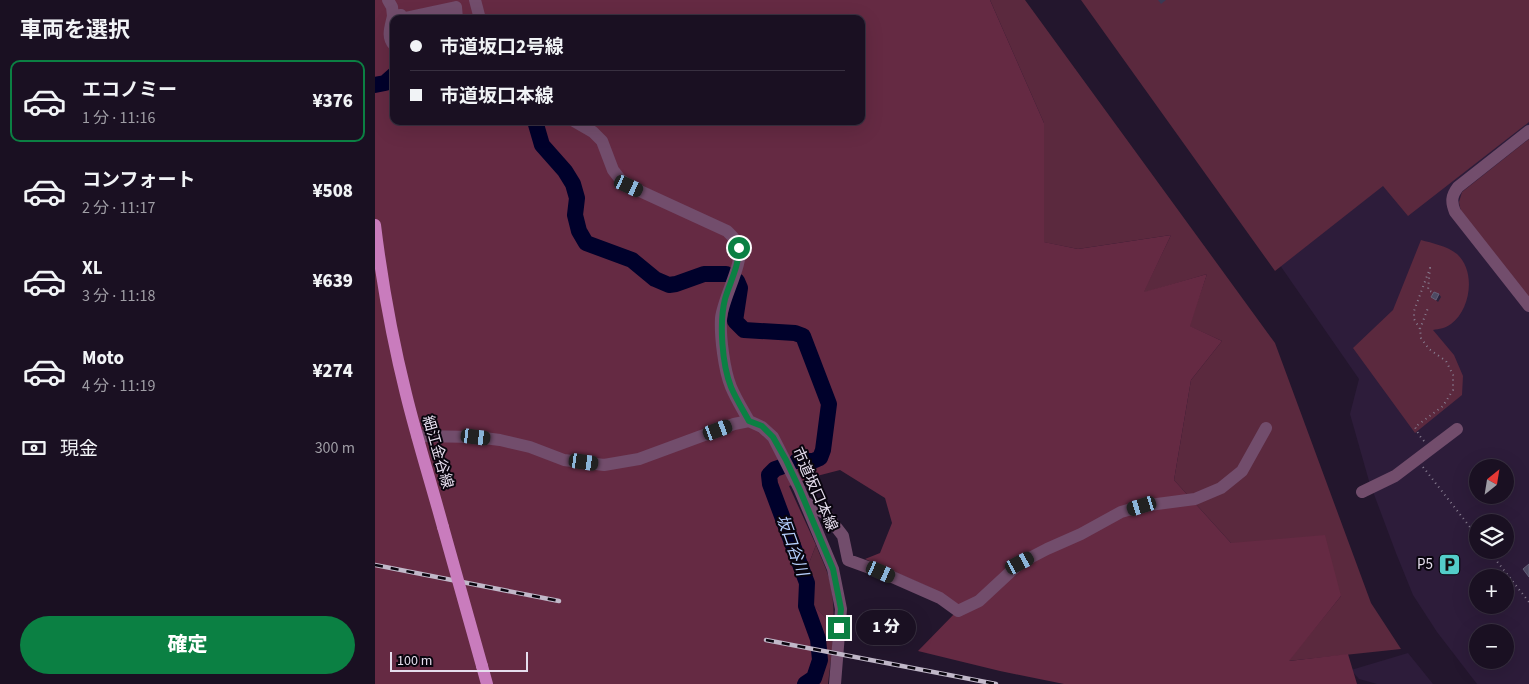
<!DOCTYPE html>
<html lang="ja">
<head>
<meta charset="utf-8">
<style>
  body { margin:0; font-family:"Source Sans 3","Noto Sans JP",sans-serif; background:#23192a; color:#f1f3f6; height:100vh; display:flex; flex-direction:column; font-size:19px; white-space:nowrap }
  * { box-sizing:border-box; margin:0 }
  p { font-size:16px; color:#9f9da5 }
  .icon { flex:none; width:28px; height:28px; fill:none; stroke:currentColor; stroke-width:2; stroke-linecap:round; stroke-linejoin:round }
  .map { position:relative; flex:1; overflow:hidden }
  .drawer { display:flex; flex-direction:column; background:#1a1022; width:375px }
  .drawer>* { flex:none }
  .guide { position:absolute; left:15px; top:15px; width:475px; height:110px; border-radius:10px; box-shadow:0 5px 20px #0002,0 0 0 1px #383040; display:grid; align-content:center; height:110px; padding:0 20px; background:#1a1022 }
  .needle { width:32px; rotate:30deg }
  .buttons { position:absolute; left:1094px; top:459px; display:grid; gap:10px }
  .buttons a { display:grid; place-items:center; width:45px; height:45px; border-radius:50%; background:#1a1022; box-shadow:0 5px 20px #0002,0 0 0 1px #383040; font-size:25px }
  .scale { position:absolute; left:15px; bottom:12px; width:138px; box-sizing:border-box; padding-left:5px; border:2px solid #e6deee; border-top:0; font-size:14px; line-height:18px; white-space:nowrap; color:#e6deee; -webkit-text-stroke:4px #09050e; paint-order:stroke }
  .end { position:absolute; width:22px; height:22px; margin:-11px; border:6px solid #0b8043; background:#fff; box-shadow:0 0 0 2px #fff }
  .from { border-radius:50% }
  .bubble { position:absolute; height:35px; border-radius:18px; background:#1a1022; box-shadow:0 5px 20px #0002,0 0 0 1px #383040; font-size:16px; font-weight:800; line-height:35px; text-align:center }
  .car { position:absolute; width:15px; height:30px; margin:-15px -8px; border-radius:6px; box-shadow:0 0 4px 1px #0007; background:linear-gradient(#222 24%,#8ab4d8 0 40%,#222 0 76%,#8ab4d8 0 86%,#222 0) }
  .guide b { display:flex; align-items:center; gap:18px; height:48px; font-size:19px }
  .guide b+b { border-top:1px solid #383040 }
  .guide i { width:12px; height:12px; background:#f1f3f6 }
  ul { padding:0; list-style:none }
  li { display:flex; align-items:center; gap:15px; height:82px; margin:0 10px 8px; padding:0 10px; border:2px solid transparent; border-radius:10px }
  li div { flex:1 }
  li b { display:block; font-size:19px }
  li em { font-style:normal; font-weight:800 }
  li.selected { border-color:#0b8043 }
  li>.icon { width:45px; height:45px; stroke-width:1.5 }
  h2 { padding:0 20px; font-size:22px; line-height:60px }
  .pay { display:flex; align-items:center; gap:12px; height:55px; padding:0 20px; font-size:19px }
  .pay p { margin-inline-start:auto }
  .button { display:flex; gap:10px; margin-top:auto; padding:10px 20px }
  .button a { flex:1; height:58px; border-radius:30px; background:#0b8043; color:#fff; font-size:20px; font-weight:800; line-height:58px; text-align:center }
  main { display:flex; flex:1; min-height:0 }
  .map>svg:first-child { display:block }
</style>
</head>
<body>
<main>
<section class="drawer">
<h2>車両を選択</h2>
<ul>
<li class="selected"><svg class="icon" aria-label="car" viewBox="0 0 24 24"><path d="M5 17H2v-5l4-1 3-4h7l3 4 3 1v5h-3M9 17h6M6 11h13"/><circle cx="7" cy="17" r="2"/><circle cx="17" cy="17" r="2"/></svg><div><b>エコノミー</b><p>1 分 · 11:16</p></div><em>¥376</em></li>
<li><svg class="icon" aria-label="car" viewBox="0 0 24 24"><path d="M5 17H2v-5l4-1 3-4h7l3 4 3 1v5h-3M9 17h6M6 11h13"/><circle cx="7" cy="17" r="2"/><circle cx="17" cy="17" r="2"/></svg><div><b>コンフォート</b><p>2 分 · 11:17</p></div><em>¥508</em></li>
<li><svg class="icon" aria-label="car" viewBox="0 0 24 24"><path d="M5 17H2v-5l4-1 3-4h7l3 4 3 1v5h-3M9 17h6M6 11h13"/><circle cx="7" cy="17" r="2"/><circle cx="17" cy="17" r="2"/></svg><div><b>XL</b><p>3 分 · 11:18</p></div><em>¥639</em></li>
<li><svg class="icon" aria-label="car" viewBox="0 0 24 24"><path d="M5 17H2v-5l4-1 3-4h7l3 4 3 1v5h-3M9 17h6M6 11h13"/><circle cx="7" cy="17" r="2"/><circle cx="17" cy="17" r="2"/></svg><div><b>Moto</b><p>4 分 · 11:19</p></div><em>¥274</em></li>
</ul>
<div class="pay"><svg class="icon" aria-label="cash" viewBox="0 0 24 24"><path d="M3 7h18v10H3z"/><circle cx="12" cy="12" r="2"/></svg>現金<p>300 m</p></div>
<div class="button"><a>確定</a></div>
</section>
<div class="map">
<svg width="1154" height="684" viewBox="0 0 1154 684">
  <rect width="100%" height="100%" fill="#23162d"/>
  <!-- built -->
  <path fill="#2d1c3a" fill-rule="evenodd" d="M1154,0V684H1102L1062,632L1038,595L1021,553L994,481L975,414L984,379L800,114ZM1102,468H1130V495H1102ZM1102,522H1130V550H1102ZM1102,578H1130V605H1102ZM1102,632H1130V660H1102Z
    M1033,653L1058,684H1002L984,679L976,670Z"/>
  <!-- green -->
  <path fill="#5b293e" d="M615,0H650L900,343L996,603L1026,649L913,661L966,596L856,543L799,480L816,380L847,341L814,326L832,274L768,293L796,235L703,249L668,242L669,123Z
    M706,0H1154V122L1033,216L1008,186L900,271Z
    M1154,139V298L1086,212L1084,202L1087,192Z
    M1046,240C1057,243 1072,246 1082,254C1101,271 1096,309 1076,324C1071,328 1064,329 1058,330L1079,355L1088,376L1087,395L1040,433L978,348L1018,310Z
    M441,545C445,556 451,567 454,578C463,612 457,650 453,684H432L447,641L452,620L424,589Z"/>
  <!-- forest -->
  <path fill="#652a43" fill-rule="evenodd" d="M0,0H615L669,123V242L703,249L796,235L769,292L832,274L815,326L847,341L816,380L799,480L856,543L950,535L966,596L914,661L973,654L982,684H689L625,671L543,651L582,611L556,588L490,559L505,553L517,523L510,498L465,470L438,477L414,486L441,545L424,589L455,623L428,684H0ZM19,19H486V121H19Z"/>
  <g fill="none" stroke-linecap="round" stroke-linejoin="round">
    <!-- river -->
    <path stroke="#00012b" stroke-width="16" d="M0,85L10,83L19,75
      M160,121L167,145L190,171L198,184L202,198L200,215L204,231L211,243L257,260L280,279L294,285L301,284L329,274H351
      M362,281L365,288L360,321L369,330L420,333L428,336L454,404L448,450L445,458L438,461H422
      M406,467L400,469L394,475L395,484L432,583L431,606L443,639L445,660L439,678L430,684"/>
    <!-- path -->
    <path stroke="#887e91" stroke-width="2" stroke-dasharray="1 4" stroke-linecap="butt" d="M1045,329L1053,308
      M1049,441L1044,435L1040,427L1068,406L1078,390V375L1071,361L1054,349L1046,338L1045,329L1039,319V311L1055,268L1053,290L1057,292
      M1048,467L1102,536
      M1113,550L1154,602"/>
    <!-- minor -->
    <path stroke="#724d6c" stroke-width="12" d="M13,0L17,7L18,16L26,15
      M100,0L105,19
      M19,45C11,37 16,26 18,16L25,19L81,7L82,19
      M199,121L218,132L227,141L238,170L245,179L254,186L352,231C357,236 362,240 364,247C369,262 348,298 346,318C345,336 349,370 356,387C361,399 368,410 374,421
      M1154,131L1083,187C1076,196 1076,202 1080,212L1154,306
      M42,436L101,437L125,440L155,447L189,460L229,465L264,459L359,424L374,421L387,427L398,437L424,488L458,569L466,609L460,684
      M987,492L1020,476L1082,429
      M430,502L451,514L468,536L473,560L506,572L565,598L583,611L604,601L645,563L672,549L706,534L746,512L767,506L820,499L846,488L867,471L891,428"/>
    <!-- major -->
    <path stroke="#c97cbd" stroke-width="12" d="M0,225C7,282 17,338 31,394C42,439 56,483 68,527
      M107,666L112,684"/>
    <defs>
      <path id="rail" d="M0,565L184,601
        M391,640L621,684"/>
    </defs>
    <!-- rail casing -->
    <use href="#rail" stroke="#c1b8c9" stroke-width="4.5"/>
    <!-- rail -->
    <use href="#rail" stroke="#09050e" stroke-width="2.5" stroke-dasharray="8" stroke-linecap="butt"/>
    <!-- major-bridge -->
    <path stroke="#c97cbd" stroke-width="12" d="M68,527L107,666"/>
  </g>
  <!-- wall -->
  <path fill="#3b3853" d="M783,0H791L786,4Z"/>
  <!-- shaded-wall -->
  <path fill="#2a233d" d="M1064,294L1066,297L1063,302L1061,300Z"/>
  <!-- building -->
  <path fill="#4d4a63" stroke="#656179" d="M1059,292L1064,294L1061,300L1056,297Z
    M1154,564V577L1148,569Z"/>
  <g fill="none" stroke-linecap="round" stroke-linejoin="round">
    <!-- route -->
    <path stroke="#0b8043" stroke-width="6" d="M364,248C364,266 355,282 350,299C344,323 347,364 356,387C361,399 368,410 374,421L387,426L398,437L411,460L424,488L458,569L466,609L464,628"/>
  </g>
  <!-- icons -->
  <defs>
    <symbol id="parking-square" viewBox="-11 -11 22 22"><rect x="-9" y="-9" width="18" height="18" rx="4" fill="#53cdc9" stroke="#09050e"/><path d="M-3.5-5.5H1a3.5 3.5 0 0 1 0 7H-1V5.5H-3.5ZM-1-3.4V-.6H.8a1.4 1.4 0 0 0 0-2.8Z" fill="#111"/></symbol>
  </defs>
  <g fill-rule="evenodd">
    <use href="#parking-square" x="1062" y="552" width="25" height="25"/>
  </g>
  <g text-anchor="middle" stroke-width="4" stroke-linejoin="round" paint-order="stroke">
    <!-- street labels -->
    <g font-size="15" fill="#e6deee" stroke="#09050e">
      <text transform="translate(63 452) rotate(74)" y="5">細江金谷線</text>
      <text transform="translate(440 489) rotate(66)" y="5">市道坂口本線</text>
    </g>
    <!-- poi labels -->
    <g font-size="15" fill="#e6deee" stroke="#09050e" text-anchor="end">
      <text x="1058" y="569">P5</text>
    </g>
    <!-- water labels -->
    <g font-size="16" font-style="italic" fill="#b5cffd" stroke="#09050e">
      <text transform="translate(418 545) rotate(70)" y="6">坂口谷川</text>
    </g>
  </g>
</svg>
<div class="buttons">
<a><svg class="needle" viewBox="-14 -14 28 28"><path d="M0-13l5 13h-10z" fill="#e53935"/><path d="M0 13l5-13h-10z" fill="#9f9da5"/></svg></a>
<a><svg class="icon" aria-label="layers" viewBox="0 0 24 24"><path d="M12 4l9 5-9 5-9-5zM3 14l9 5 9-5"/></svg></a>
<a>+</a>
<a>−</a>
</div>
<div class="scale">100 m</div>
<i class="end from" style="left:364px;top:248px"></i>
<i class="end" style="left:464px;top:628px"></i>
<div class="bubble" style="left:481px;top:610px;width:60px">1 分</div>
<i class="car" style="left:254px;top:186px;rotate:115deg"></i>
<i class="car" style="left:343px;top:430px;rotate:70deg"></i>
<i class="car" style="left:101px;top:437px;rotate:97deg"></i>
<i class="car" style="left:209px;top:462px;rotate:98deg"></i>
<i class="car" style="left:767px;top:506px;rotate:253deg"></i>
<i class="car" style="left:645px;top:563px;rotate:62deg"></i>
<i class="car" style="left:506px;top:572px;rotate:114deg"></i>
<div class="guide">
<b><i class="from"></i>市道坂口2号線</b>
<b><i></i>市道坂口本線</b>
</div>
</div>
</main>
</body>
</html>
